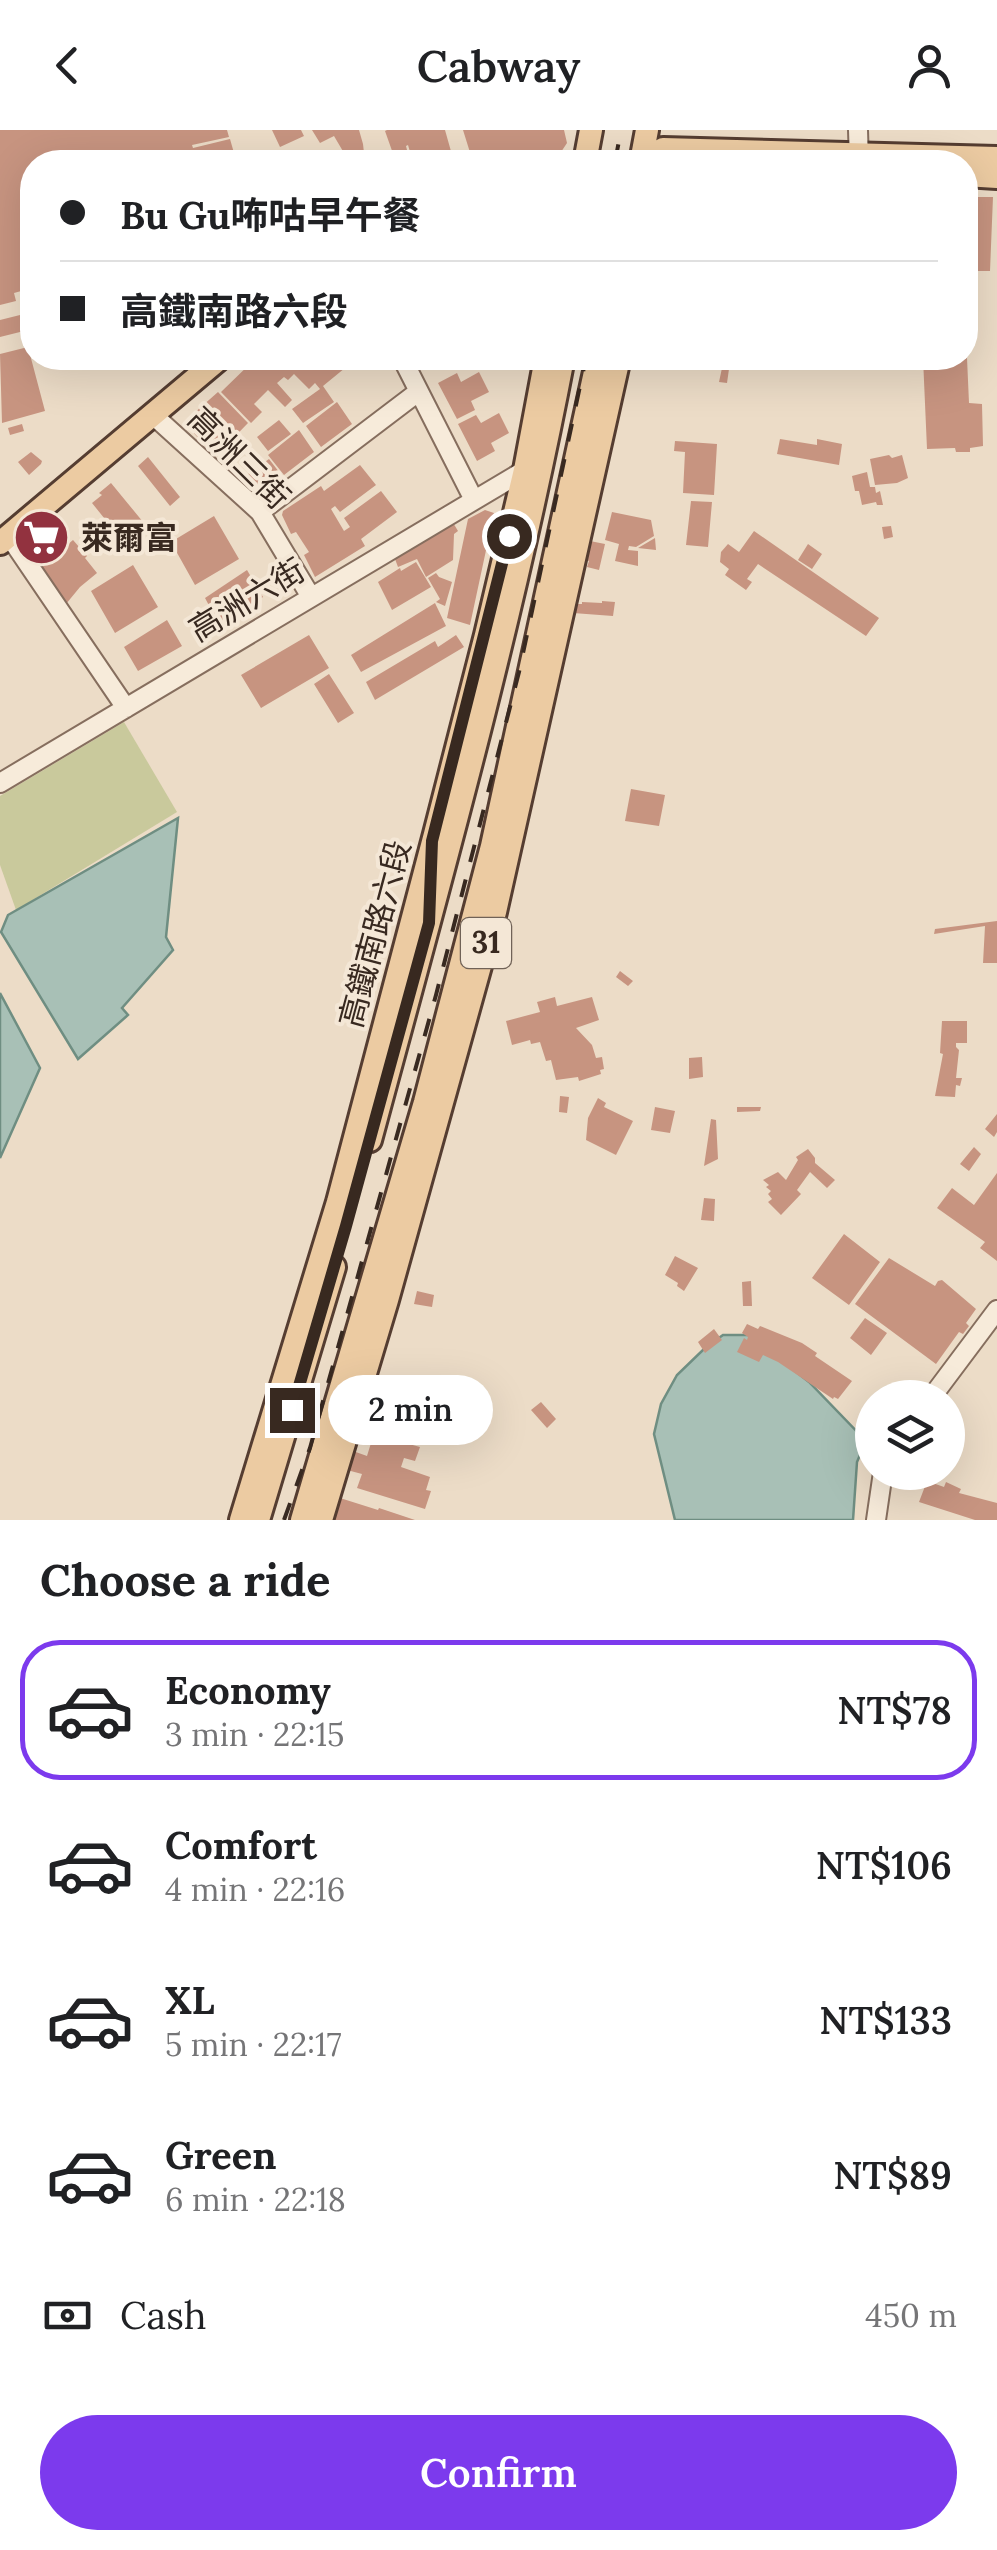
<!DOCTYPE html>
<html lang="en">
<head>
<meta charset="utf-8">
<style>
  body { margin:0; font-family:Lora,"Noto Sans TC",serif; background:#f2f2f2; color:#202124; height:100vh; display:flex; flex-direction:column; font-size:38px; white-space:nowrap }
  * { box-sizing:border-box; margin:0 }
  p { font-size:32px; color:#757577 }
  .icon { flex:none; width:55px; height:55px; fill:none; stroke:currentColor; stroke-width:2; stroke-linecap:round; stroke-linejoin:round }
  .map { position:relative; height:1390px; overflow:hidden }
  .drawer { display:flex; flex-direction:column; background:#fff; flex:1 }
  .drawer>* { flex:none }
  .hud { position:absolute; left:20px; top:20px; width:958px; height:220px; border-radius:40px; box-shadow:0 10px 40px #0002; display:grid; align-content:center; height:220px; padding:0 40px; background:#fff }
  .buttons { position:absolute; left:855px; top:1250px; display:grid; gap:20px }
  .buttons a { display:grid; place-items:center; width:110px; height:110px; border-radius:50%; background:#fff; box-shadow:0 10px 40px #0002; font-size:50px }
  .end { position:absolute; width:45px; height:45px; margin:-22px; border:12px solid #382920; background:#fff; box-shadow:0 0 0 5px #fff }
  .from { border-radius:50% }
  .bubble { position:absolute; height:70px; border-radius:35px; background:#fff; box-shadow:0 10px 40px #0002; font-size:32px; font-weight:600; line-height:70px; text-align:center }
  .hud b { display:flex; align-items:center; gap:35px; height:95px; font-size:38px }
  .hud b+b { border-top:2px solid #e0e0e0 }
  .hud i { width:25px; height:25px; background:#202124 }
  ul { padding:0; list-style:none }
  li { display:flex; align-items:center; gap:30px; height:140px; margin:0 20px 15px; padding:0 20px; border:5px solid transparent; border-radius:40px }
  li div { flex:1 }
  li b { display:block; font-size:38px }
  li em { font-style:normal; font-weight:600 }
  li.selected { border-color:#7c3aed }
  li>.icon { width:90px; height:90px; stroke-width:1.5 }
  h2 { padding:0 40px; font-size:45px; line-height:120px }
  .pay { display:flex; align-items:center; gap:25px; height:110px; padding:0 40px; font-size:38px }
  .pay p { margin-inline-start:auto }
  .cta { display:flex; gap:20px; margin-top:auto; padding:20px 40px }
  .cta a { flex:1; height:115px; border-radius:60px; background:#7c3aed; color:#fff; font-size:40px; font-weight:600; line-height:115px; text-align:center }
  header { display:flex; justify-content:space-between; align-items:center; height:130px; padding:0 40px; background:#fff; font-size:45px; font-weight:600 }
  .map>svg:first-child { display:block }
</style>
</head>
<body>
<header><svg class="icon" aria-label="back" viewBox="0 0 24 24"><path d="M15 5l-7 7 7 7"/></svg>Cabway<svg class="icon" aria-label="person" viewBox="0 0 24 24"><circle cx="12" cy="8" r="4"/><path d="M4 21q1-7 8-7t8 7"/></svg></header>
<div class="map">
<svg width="997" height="1390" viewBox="0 0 997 1390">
  <rect width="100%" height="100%" fill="#ecdcc7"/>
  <!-- green -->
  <path fill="#c9c99c" d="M124,592L177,682L16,780L0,735V666Z"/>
  <!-- water -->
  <path fill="#a8c0b6" stroke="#6f8e82" stroke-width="2.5" d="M178,688L166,807L173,820L122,878L128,885L78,929L1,802L8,785Z
    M0,863L40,938L0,1028Z
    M723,1205H749L809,1252L866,1311L857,1332L853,1390H675L654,1304L661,1274L677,1245L705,1218Z"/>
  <!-- building -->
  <path fill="#c79480" d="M0,0H227L229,7L192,15L193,18L230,9L234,23L199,32H32V158L14,163L16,171L0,175Z
    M272,0H301L304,6L280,17Z
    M312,0H359L363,14L364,23L361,25L365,32H332L330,30L344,23L334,6L320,13Z
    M387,0H445L454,32H413L408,15L406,16L409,28L406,29L407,32H396L385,1Z
    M463,0H564L567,13L557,28L541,32H473Z
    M965,67H993L990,141H965Z
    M32,177V199L0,207V190L28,183L27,179Z
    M28,217L45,281L2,293L0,224Z
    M256,228H279L281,230L284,228H335L345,238L323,256L334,272L303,293L292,279L320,259L315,253L309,259L294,244L288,250L284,247L277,253L292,270L285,277L268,260L254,274L262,282L251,293L221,262Z
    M923,228H967L969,273L982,274L983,316L970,318V322H956L955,318L927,319Z
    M722,238L729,239L727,253L719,252Z
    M479,242L489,262L471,271L475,280L457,289L438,253L457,243L461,252Z
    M218,262L248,293L215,327L184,292Z
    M337,272L352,294L321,317L306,296Z
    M499,283L509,303L491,313L495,321L477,331L458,294L476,285L481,293Z
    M279,290L291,304L268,321L257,307Z
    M22,294L24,301L10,305L8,298Z
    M299,300L314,322L284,345L268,325Z
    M780,309L817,315V309L842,314L839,335L777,324Z
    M675,311L717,314L714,365L683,363L685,322L674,321Z
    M31,322L42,331L41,334L29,345L18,332Z
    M889,325L892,328L902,325L908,348L897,353L875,355L870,329Z
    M148,327L180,367L170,376L138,336Z
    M269,329L286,351L269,363L262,355L259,358L248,344Z
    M360,335L376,355L340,382L335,376L331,379L344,401L350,397L344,388L381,361L397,382L361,409L365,416L315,447L304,425L309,422L296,402L291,404L282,385L283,381L321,356L324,361Z
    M867,342L870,357H875L876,363L880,361L883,375H877L876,372L862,375L859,361H855L852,346Z
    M111,353L148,398L129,419L92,373L102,365L99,363Z
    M691,371L712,372L708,417L686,415Z
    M485,380L494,383L470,495L447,488L468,389Z
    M612,382L651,390L654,406L636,417L629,416L628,420L638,421V436L615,431L619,414L605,410Z
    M214,386L239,429L195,455L171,412Z
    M452,391L458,401L454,404L453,430L426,447L417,429L398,437L395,429L412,419L410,416Z
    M891,396L893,407L884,409L882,397Z
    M754,401L879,488L866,506L758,434L747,449L752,452L746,460L725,445L729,439L720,432L721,422L728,414L739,422Z
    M43,403L59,422L73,410L87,426L85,428L97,443L80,457L66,474L30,421L38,414L35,410Z
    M655,408L656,420L638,418Z
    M590,411L605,414L599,440L587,437L589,431L585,430Z
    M808,414L822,424L812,439L798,430Z
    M416,432L431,457L392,480L378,452L400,438L401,441Z
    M133,435L158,477L115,503L91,461Z
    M247,440L263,467L219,494L205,468Z
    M436,443L439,447L452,452L445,476L436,472L440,469L428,448Z
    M602,471L615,472L613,486L573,483L576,474H582V472L602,473Z
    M435,473L446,496L361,542L351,525Z
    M167,490L182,516L138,541L124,517Z
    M309,505L329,538L261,578L241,545Z
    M456,505L464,517L375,570L366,552L435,511L438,517Z
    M329,544L354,583L338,593L314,554Z
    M631,659L665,665L659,696L625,691Z
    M997,791V833H983L985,796L934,804L935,799Z
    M620,841L633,851L628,856L616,847Z
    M555,867L557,876L592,867L599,890L576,898L592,915L596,928L602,927L604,939L600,940L601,944L579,951L578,947L556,950L551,930L546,931L540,912L531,914L530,910L512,915L506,891L540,882L537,872Z
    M942,891H967V913H956V917L959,920L956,948H962L960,956L956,955L955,967L935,966L943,924L940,923Z
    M702,927L703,947L689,949V928Z
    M560,966L569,967L567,983L559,982Z
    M598,968L606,973L604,977L633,991L616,1025L586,1010L588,988Z
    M655,977L675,981L670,1003L651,1000Z
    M737,977H761L760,981L737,982Z
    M997,984V1002L994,1007L985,999Z
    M711,989L716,990L718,1029L704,1036Z
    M974,1017L981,1024L969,1041L960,1034Z
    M808,1019L815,1028V1033L835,1050L827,1058L810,1042L797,1060L801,1064L781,1085L768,1072L772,1069L768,1064L771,1061L766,1057L769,1055L763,1050L778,1042L786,1050L798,1030L796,1027Z
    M997,1043V1131L980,1118L985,1112L937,1078L952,1058L974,1075Z
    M704,1068L715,1069L714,1091L701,1090Z
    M844,1104L880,1132L849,1175L812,1148Z
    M675,1126L698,1138L684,1161L677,1156L678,1153L665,1145Z
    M889,1128L935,1156L938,1151L942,1150L976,1179L966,1193L969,1196L963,1204L959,1202L936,1234L855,1174Z
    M751,1151L752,1176H743L742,1152Z
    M417,1161L434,1165L432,1177L414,1174Z
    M865,1188L887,1203L871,1225L850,1208Z
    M747,1194L758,1199L760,1196L802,1213L817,1223L815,1226L852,1251L838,1269L834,1267L833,1269L778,1232L763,1225L759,1232L737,1222L744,1208L747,1210L748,1207L742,1203Z
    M714,1199L722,1210L705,1223L698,1212Z
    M541,1272L556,1289L547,1298L531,1280Z
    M414,1282L419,1285L409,1314L420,1317L415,1331L404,1328L401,1337L430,1347L426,1360L431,1361L425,1379L357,1358L362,1344L347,1340L353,1321L367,1326L375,1300L385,1294L401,1299L405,1284Z
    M927,1351L944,1357L946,1352L961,1359L959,1363L997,1373V1390H975L919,1372Z
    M340,1368L378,1380L379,1378L415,1390H333Z"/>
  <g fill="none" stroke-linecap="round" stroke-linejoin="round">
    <defs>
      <path id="minor" d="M858,0L859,32
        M402,228L474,370
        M153,285L260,382L311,467
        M260,382L418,262
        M9,406L126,578
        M0,653L525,340
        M931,1268L997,1180
        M876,1390L883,1342"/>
      <path id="major" d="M585,32L591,0
        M641,32L647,0
        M644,32L663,19L997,28
        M965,45L997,47
        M0,413L220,228
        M370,1010C440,751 513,491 563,228
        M241,1390L338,1072L435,704L486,505L525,340L546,228
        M258,1390L334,1137
        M302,1390L425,972L492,716L598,228
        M321,1390L387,1170L495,782L619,228"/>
    </defs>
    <!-- minor casing -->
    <use href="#minor" stroke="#866e5e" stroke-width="22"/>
    <!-- major casing -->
    <use href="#major" stroke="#553d31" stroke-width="28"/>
    <!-- minor -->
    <use href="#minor" stroke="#f7ebda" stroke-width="18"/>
    <!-- major -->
    <use href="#major" stroke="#eccba2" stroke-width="22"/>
    <!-- rail -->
    <path stroke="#382920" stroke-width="4" stroke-dasharray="18 18" stroke-linecap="butt" d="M615,32L621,0
      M284,1390L310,1318L436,865L519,542L586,228"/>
  </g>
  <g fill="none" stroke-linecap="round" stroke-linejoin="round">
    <!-- route -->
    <path stroke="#382920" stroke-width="12" d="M292,1280L346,1096L429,793L432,711L509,406"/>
  </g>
  <!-- icons -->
  <defs>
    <symbol id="supermarket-disc" viewBox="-11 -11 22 22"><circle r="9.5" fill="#92323f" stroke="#f4e7d6"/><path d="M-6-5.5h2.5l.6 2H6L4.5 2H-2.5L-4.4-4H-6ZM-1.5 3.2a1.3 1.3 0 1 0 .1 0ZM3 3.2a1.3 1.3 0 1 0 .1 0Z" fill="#fff"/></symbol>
  </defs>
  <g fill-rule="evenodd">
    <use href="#supermarket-disc" x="10" y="376" width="63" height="63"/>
  </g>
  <g text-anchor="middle" stroke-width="8" stroke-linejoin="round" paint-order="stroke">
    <!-- shield labels -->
    <rect fill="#f4e7d6" stroke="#706257" stroke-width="2.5" x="461" y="788" width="50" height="50" rx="8"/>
    <g font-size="30" font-weight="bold" fill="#382920">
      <text x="486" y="823">31</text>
    </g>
    <!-- street labels -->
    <g font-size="32" fill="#382920" stroke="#f4e7d6">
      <text transform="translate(239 328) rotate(45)" y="11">高洲三街</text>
      <text transform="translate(247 470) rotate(-31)" y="11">高洲六街</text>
      <text transform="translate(375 804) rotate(-75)" y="11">高鐵南路六段</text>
    </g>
    <!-- poi labels -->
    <g font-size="32" font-weight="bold" fill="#382920" stroke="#f4e7d6" text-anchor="start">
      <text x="81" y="419">萊爾富</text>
    </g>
  </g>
</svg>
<div class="buttons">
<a><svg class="icon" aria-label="layers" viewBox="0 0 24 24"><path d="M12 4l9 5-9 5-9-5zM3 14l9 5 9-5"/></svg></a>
</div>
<i class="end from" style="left:509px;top:406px"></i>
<i class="end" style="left:292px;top:1280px"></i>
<div class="bubble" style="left:328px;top:1245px;width:165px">2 min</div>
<div class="hud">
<b><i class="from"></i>Bu Gu咘咕早午餐</b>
<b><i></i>高鐵南路六段</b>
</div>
</div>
<section class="drawer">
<h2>Choose a ride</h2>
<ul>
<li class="selected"><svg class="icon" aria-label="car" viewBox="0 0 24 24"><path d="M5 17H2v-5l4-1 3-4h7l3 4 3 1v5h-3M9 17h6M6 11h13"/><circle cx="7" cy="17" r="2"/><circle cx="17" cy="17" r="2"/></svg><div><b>Economy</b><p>3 min · 22:15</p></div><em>NT$78</em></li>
<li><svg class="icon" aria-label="car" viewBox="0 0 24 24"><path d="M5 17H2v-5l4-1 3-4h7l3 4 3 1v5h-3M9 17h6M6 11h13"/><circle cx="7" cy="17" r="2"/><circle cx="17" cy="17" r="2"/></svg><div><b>Comfort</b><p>4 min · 22:16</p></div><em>NT$106</em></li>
<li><svg class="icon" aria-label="car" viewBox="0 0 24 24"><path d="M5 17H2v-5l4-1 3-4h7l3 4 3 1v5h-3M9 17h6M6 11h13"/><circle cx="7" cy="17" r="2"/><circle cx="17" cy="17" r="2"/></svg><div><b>XL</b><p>5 min · 22:17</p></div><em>NT$133</em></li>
<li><svg class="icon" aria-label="car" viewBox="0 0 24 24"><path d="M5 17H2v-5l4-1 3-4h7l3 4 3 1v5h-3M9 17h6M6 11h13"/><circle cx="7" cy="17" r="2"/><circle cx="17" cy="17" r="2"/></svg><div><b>Green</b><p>6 min · 22:18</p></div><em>NT$89</em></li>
</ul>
<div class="pay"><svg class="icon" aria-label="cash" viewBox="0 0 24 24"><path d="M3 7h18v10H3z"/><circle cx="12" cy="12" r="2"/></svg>Cash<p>450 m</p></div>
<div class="cta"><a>Confirm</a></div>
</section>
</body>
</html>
